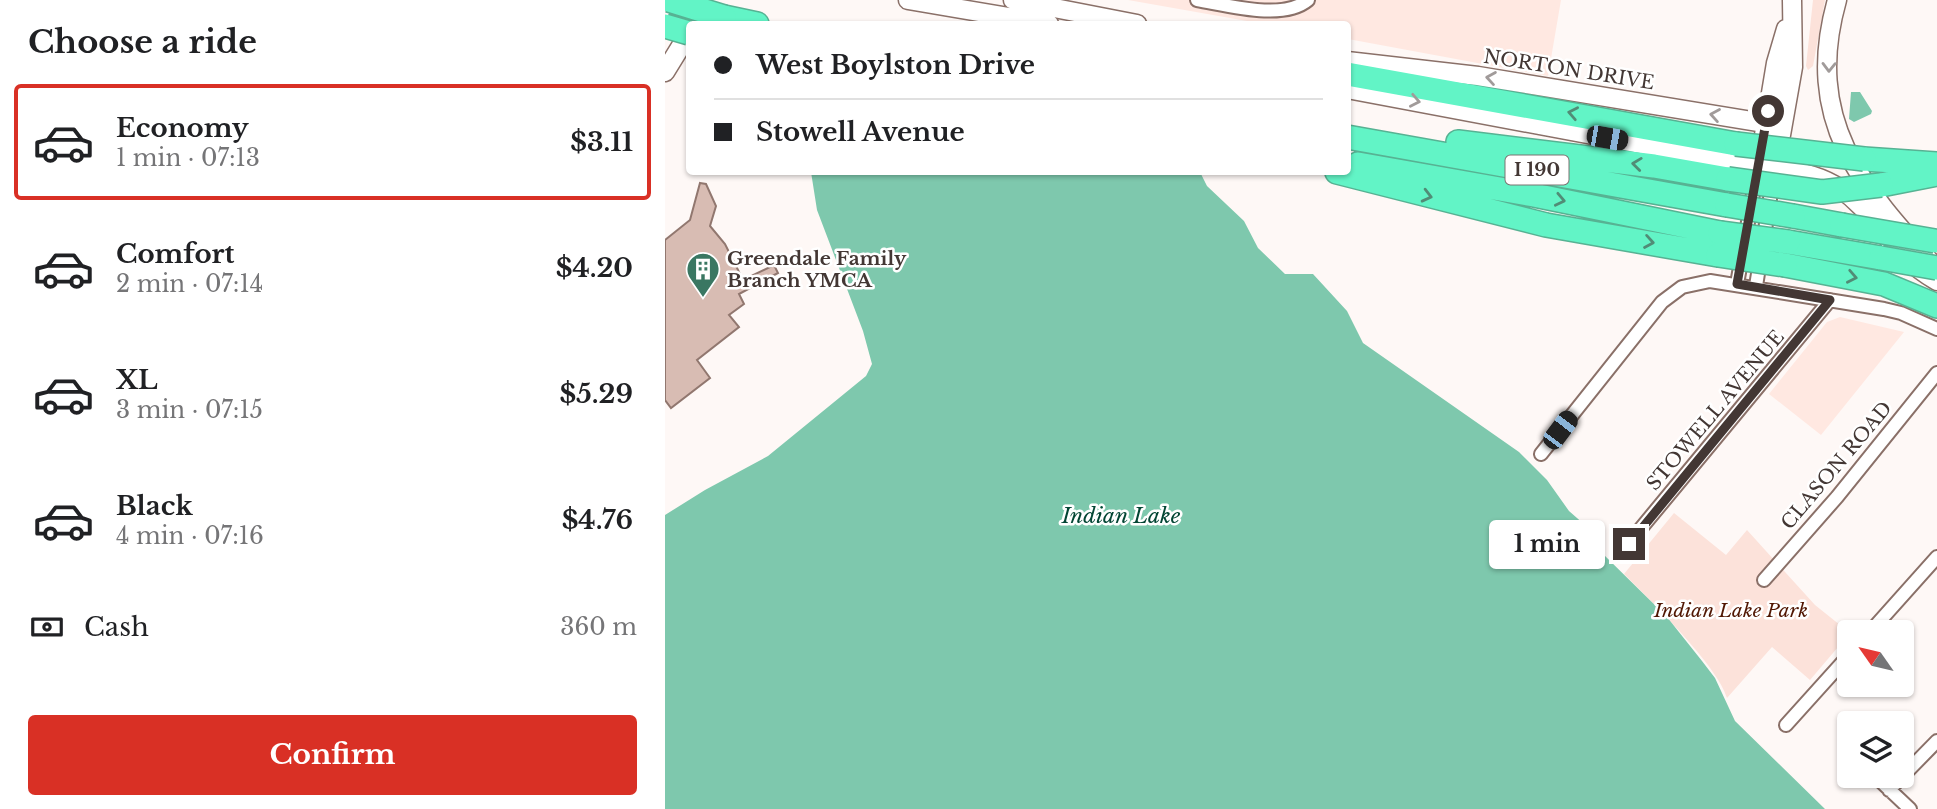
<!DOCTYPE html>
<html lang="en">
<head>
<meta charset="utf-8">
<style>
  body { margin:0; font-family:"Libre Baskerville",serif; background:#f2f2f2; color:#202124; height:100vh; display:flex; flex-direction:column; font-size:26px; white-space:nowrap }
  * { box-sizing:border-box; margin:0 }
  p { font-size:23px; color:#757577 }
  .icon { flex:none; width:38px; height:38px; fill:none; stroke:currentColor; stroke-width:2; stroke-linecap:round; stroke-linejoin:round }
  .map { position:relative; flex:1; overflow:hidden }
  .drawer { display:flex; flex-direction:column; background:#fff; width:665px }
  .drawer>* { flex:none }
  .banner { position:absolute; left:21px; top:21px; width:665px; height:154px; border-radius:7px; box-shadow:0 2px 5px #0004; display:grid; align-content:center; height:154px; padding:0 28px; background:#fff }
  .needle { width:46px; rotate:304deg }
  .tools { position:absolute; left:1172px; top:620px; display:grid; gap:14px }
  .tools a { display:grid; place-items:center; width:77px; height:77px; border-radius:7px; background:#fff; box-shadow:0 2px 5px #0004; font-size:35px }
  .end { position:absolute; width:32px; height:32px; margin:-16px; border:9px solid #433734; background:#fff; box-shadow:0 0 0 4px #fff }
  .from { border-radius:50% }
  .bubble { position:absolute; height:49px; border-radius:7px; background:#fff; box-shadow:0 2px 5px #0004; font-size:23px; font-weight:800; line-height:49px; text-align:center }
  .car { position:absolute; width:21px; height:42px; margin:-21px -10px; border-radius:9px; box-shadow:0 0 5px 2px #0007; background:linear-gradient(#222 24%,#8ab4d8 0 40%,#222 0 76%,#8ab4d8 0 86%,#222 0) }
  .banner b { display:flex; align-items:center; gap:24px; height:66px; font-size:26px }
  .banner b+b { border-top:2px solid #e0e0e0 }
  .banner i { width:18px; height:18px; background:#202124 }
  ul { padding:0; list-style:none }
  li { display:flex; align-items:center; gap:21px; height:116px; margin:0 14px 10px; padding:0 14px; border:4px solid transparent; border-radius:7px }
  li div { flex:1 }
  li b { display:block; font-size:26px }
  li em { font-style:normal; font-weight:800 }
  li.selected { border-color:#d93025 }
  li>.icon { width:63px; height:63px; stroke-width:1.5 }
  h2 { padding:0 28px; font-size:32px; line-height:84px }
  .pay { display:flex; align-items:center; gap:18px; height:77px; padding:0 28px; font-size:26px }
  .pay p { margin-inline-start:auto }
  .cta { display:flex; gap:14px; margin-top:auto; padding:14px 28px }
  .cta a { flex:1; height:80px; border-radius:7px; background:#d93025; color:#fff; font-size:28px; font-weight:800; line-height:80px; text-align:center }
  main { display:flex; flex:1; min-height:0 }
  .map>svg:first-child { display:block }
</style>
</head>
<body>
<main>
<section class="drawer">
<h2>Choose a ride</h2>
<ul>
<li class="selected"><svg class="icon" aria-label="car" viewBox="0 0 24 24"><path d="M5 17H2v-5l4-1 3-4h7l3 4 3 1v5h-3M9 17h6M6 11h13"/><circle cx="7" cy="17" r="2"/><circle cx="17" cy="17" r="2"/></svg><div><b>Economy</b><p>1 min · 07:13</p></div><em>$3.11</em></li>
<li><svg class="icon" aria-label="car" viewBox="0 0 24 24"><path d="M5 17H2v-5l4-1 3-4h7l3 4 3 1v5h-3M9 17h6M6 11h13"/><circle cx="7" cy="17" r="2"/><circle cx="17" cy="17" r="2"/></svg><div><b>Comfort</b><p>2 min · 07:14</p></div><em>$4.20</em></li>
<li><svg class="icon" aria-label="car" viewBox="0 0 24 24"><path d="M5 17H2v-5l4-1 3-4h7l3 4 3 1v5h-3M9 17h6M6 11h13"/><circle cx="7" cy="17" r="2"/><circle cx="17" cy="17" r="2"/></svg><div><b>XL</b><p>3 min · 07:15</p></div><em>$5.29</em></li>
<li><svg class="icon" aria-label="car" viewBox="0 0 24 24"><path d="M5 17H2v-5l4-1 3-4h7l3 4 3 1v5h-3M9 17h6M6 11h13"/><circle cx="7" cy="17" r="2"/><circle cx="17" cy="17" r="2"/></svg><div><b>Black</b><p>4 min · 07:16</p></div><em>$4.76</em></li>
</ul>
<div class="pay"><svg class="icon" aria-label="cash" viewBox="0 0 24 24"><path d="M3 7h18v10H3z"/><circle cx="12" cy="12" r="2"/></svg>Cash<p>360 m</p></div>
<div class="cta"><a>Confirm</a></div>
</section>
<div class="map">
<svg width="1272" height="809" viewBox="0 0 1272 809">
  <rect width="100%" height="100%" fill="#fef8f6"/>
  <!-- built -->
  <path fill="#ffe8e1" d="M463,0H896L883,76L683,39L682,24H599Z
    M1175,317L1239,332L1156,435L1104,394L1162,322Z"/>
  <!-- green -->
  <path fill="#fce2da" d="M1148,0H1160L1148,66L1143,70L1141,66Z
    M1009,513L1061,555L1082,530L1150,605L1185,633L1145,680L1107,647L1062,698C1053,666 985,600 959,574Z"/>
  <!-- water -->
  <path fill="#7ec8ad" d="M1186,92H1195L1207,111L1206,114L1189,122L1184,119Z
    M146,172H535L542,186L579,221L593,248L620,274H648L682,311L698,343L854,452L882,480L904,511L920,525L937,553L1002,617L1037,661L1050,678L1070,721L1160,809H0V515L40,490L103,456L201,376L207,364L198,331L152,210Z"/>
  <!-- building -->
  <path fill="#d8bcb3" stroke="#91776f" stroke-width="2" d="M35,183L41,184L51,206L45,226L60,244L78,280L109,265L113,273L74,294L79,304L64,315L74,327L32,360L45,378L6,408L0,400V240L25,220Z"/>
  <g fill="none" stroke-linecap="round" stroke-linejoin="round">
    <defs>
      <path id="minor" d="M532,0C562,5 618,21 643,0
        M1072,284L1091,177
        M1091,286L1108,180
        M876,454L997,302L1017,287L1045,281L1219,309L1236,313L1272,329
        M963,544L1165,300
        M1099,580L1172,497L1272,373
        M1205,632L1272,557
        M1121,725L1185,654
        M1183,749L1185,751
        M1209,775L1245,809
        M1224,790L1272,741"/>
      <path id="secondary" d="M243,0L384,24
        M348,0L472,24
        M1172,0C1138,120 1196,187 1272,269
        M682,61L813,76L1117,126
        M0,72L24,33
        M682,89L1109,169C1208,175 1203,242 1272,281
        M1099,135L1111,63L1121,29
        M1116,135L1128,67L1127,0"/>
      <path id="motorway" d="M59,17L92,24
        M682,74L1071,144
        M682,137L1062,205
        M793,142L989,166L1063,179
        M1199,159L1272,164
        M693,164L869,195L1055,233
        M672,172L881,225L1053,255
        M1216,185L1272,174
        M1128,216L1177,225
        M1123,242L1216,258
        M1120,265L1219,284L1272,306"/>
    </defs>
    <!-- minor casing -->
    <use href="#minor" stroke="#8a7068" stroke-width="16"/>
    <!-- secondary casing -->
    <use href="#secondary" stroke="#8a7068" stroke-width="21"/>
    <!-- motorway casing -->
    <use href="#motorway" stroke="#57b293" stroke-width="26"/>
    <!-- minor -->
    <use href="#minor" stroke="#fff" stroke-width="12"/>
    <!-- secondary -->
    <use href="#secondary" stroke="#fff" stroke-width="18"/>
    <!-- motorway -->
    <use href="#motorway" stroke="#62f4c6" stroke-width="23"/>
    <defs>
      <path id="motorway-bridge" d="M4,0L59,17
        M0,26L24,33
        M1071,144L1199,159
        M1063,179L1157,192L1216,185
        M1062,205L1128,216
        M1177,225L1270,241
        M1055,233L1123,242
        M1053,255L1120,265
        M1216,258L1272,268"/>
    </defs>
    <!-- motorway-bridge casing -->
    <use href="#motorway-bridge" stroke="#57b293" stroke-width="26" stroke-linecap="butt"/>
    <!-- motorway-bridge -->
    <use href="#motorway-bridge" stroke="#62f4c6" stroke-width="23"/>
  </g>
  <!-- one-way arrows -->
  <defs><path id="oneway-chevron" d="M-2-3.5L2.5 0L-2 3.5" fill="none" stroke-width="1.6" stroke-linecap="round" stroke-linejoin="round" transform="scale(1.75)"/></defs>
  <g stroke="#a19b9a">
    <use href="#oneway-chevron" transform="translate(1164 67) rotate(91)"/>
    <use href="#oneway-chevron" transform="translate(826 78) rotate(-171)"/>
    <use href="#oneway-chevron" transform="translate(750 101) rotate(11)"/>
    <use href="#oneway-chevron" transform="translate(1050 115) rotate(-170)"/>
  </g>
  <g stroke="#518c76">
    <use href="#oneway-chevron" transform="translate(908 113) rotate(-169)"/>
    <use href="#oneway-chevron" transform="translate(972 164) rotate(-173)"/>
    <use href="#oneway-chevron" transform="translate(762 196) rotate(14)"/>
    <use href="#oneway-chevron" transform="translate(895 200) rotate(12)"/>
    <use href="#oneway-chevron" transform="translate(984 242) rotate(10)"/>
    <use href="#oneway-chevron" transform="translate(1187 277) rotate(11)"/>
  </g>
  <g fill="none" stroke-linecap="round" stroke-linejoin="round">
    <!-- route -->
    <path stroke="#433734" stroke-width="9" d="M964,544L1165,300L1072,284L1103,111"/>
  </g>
  <!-- icons -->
  <defs>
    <symbol id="building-pin" viewBox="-11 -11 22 30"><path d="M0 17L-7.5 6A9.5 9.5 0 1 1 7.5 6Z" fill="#3a7762" stroke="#fff"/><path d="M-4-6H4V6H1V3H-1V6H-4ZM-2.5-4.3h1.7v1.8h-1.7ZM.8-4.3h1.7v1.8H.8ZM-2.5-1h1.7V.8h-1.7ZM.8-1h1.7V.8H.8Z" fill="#fff"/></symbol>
  </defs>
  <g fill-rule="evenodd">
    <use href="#building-pin" x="19" y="250" width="38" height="52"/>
  </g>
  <g text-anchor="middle" stroke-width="5" stroke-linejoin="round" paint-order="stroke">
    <!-- shield labels -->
    <rect fill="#fff" stroke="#7b7371" stroke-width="2" x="840.5" y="155.5" width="63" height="29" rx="5"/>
    <g font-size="18" font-weight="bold" fill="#433734">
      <text x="872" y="176">I 190</text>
    </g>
    <!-- street labels -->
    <g font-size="19" fill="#433734" stroke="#fff">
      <text transform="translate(904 69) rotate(9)" y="7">NORTON DRIVE</text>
      <text transform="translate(1050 410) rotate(-50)" y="7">STOWELL AVENUE</text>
      <text transform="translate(1171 465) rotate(-50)" y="7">CLASON ROAD</text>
    </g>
    <!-- poi labels -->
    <g font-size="19" font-weight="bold" fill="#433734" stroke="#fff" text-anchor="start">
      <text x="62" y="265">Greendale Family<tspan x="62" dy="22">Branch YMCA</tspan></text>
    </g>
    <!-- park labels -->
    <g font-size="19" font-style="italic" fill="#511703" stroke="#fff">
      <text x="1066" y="617">Indian Lake Park</text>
    </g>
    <!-- water labels -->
    <g font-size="21" font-style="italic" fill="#024533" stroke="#fff">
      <text x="456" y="523">Indian Lake</text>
    </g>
  </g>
</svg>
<div class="tools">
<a><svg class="needle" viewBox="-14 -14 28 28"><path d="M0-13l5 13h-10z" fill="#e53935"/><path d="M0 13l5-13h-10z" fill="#757577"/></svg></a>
<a><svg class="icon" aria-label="layers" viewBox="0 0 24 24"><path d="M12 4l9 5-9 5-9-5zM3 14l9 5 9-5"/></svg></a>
</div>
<i class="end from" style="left:1103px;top:111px"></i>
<i class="end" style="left:964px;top:544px"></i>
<div class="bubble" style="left:824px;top:520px;width:116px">1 min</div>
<i class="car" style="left:942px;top:138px;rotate:100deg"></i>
<i class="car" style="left:895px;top:430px;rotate:37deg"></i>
<div class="banner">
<b><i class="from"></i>West Boylston Drive</b>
<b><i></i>Stowell Avenue</b>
</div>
</div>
</main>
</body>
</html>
